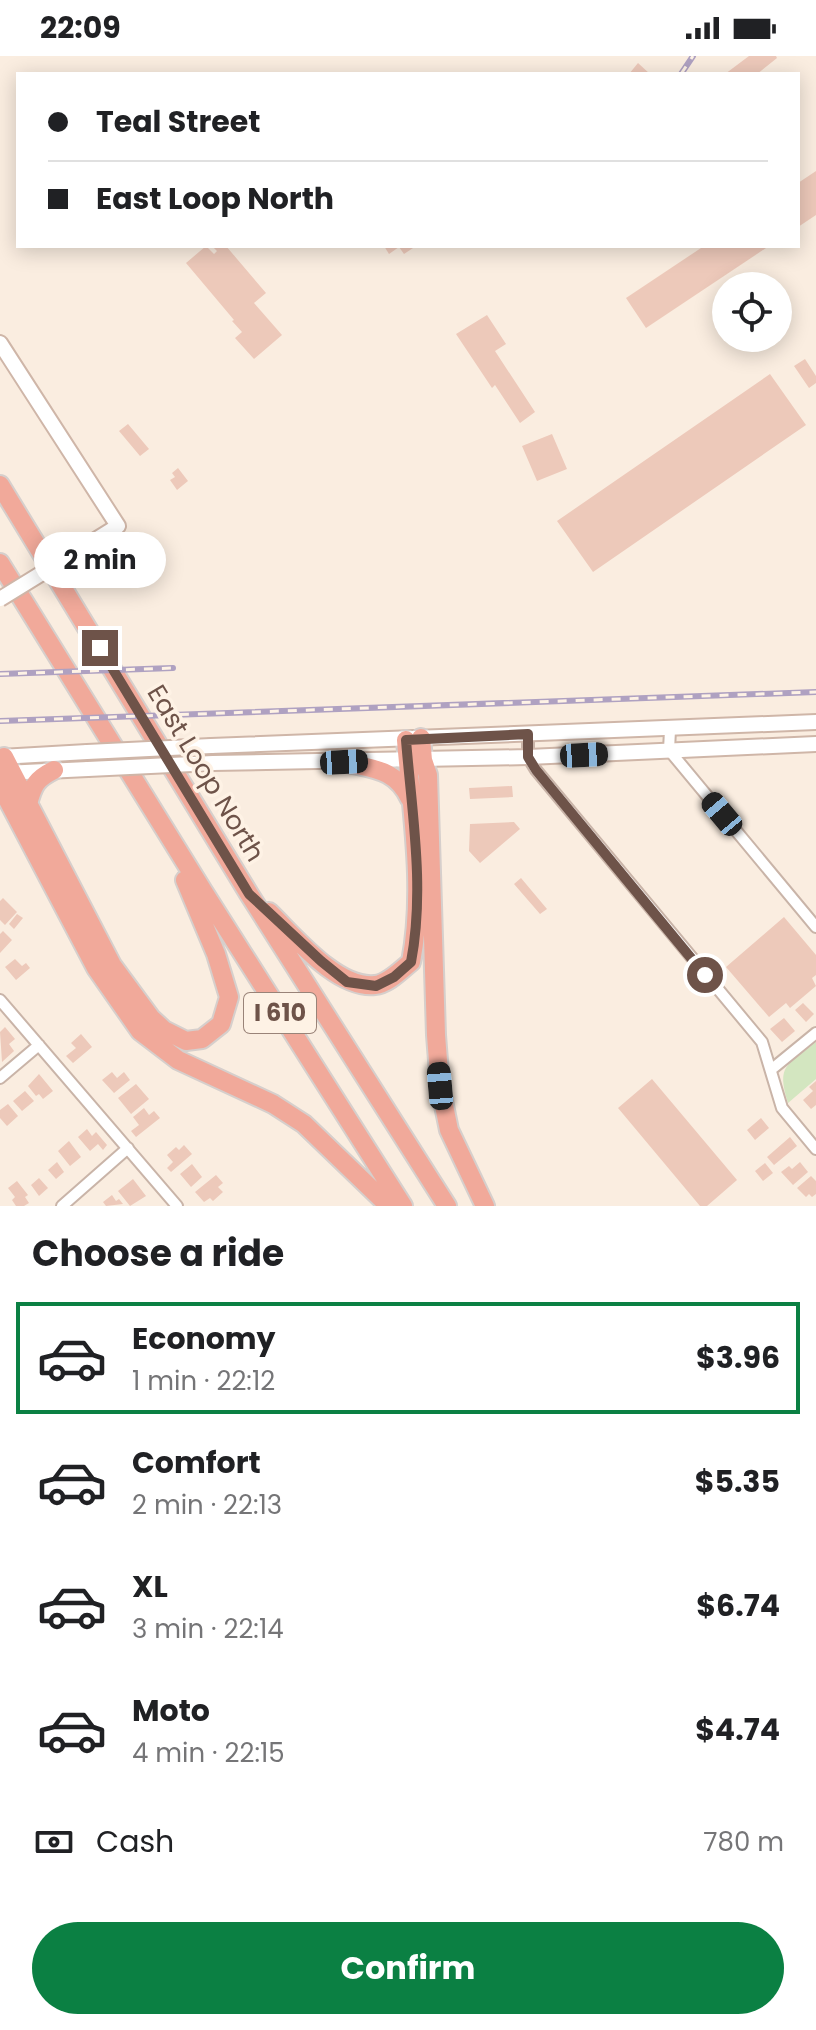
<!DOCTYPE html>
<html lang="en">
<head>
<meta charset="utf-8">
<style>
  body { margin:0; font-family:Poppins,sans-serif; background:#f6f6f6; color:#202124; height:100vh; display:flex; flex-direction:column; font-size:30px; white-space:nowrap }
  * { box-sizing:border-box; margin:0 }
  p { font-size:26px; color:#757577 }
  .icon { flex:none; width:44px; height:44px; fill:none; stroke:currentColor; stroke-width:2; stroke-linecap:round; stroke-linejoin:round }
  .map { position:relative; height:1150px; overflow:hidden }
  .sheet { display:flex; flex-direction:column; background:#fff; flex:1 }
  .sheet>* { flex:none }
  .hud { position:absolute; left:16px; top:16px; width:784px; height:176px; border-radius:0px; box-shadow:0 4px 20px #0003; display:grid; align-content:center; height:176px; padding:0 32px; background:#fff }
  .buttons { position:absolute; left:712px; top:216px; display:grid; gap:16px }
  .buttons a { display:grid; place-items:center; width:80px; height:80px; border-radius:50%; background:#fff; box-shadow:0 4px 20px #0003; font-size:40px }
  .end { position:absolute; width:36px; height:36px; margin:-18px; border:10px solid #6e5349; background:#fff; box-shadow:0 0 0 4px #fff }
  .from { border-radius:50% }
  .bubble { position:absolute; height:56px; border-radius:28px; background:#fff; box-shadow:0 4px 20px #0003; font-size:26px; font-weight:700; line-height:56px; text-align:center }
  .car { position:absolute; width:24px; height:48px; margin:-24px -12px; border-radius:10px; box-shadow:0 0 6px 2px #0007; background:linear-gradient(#222 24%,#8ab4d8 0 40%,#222 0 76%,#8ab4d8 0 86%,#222 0) }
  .hud b { display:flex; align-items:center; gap:28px; height:76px; font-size:30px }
  .hud b+b { border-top:2px solid #e0e0e0 }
  .hud i { width:20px; height:20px; background:#202124 }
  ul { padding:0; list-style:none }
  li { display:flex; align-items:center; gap:24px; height:112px; margin:0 16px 12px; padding:0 16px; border:4px solid transparent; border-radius:0px }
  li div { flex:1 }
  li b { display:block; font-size:30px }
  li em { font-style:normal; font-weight:700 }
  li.selected { border-color:#0b8043 }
  li>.icon { width:72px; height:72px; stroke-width:1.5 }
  h2 { padding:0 32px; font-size:36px; line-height:96px }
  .pay { display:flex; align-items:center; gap:20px; height:88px; padding:0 32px; font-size:30px }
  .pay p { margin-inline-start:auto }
  .primary-button { display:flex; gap:16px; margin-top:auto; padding:16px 32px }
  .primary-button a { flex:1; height:92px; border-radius:48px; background:#0b8043; color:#fff; font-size:32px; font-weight:700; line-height:92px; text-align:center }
  .status { display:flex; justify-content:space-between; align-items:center; height:56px; padding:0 40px; background:#fff; direction:ltr }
  .status svg { height:22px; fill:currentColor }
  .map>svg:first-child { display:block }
</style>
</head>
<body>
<div class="status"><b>22:09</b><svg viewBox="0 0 49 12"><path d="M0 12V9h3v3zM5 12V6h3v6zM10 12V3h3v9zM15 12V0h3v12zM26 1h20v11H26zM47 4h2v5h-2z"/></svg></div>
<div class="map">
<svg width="816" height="1150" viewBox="0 0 816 1150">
  <rect width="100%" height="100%" fill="#faede0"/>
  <!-- green -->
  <path fill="#d3e6c0" d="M816,986V1023L788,1047C776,1008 787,1010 816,986Z"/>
  <!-- building -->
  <path fill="#edc9ba" d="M749,0H776L777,2L757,18H725Z
    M638,7L650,18H629Z
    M816,115V159L798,171V127Z
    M206,190L214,198L217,195L212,190H226L266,237L254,247L282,279L254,303L235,282L242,276L232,265L234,264L186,207Z
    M384,190H416L404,198L399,191L389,198Z
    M704,190H769L646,272L626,242Z
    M487,259L506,288L495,295L535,356L520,367L495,329L492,332L456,278Z
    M805,303L816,320V327L809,332L794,310Z
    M770,318L806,369L593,516L557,465Z
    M128,368L149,393L140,400L119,375Z
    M552,378L567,413L537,425L522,390Z
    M178,412L188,425L177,434L170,424L175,421L172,417Z
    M512,730L513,741L470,743L469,732Z
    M514,766L520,773L480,807L469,795L470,768Z
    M521,822L547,853L540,858L514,828Z
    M3,842L17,856L5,869L0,864V845Z
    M17,858L23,862L14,873L9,868Z
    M784,861L816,899V919L812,922L816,930L790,952L786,947L769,961L726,911Z
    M3,875L12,884L0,897V878Z
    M15,903L22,910L26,907L30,912L16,924L5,911Z
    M803,947L814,958L806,966L795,954Z
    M784,962L795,975L782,986L770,973Z
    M5,971L15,983L9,988L14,995L2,1006L0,976Z
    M81,978L92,991L73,1007L66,1000L76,992L71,987Z
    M112,1016L117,1022L124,1016L130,1024L114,1037L102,1024Z
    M39,1018L53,1035L43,1043L39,1038L36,1040L28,1030Z
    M652,1023L737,1124L707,1150H700L618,1052Z
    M816,1025V1049L811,1053L803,1044L813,1035L809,1031Z
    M136,1028L149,1043L131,1058L118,1042Z
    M25,1035L34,1045L22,1055L13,1045Z
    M8,1048L18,1060L7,1070L0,1062V1054Z
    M144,1052L149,1059L154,1055L160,1062L136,1081L131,1075L139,1069L133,1061Z
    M761,1062L769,1072L755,1084L747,1074Z
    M87,1073L92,1080L96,1076L107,1089L103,1094L98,1088L90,1095L78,1081Z
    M790,1081L797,1090L774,1109L767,1101Z
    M69,1085L81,1101L70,1110L58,1095Z
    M184,1089L192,1098L171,1116L167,1112L173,1106L167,1099L176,1091L179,1094Z
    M57,1106L64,1116L56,1123L48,1114Z
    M800,1106L808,1116L793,1129L781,1116L789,1110L792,1113Z
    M765,1107L773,1117L763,1125L755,1115Z
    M192,1108L202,1121L191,1131L180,1118Z
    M216,1119L223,1127L218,1131L223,1136L213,1145L210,1142L204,1146L195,1136Z
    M811,1120L816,1125V1138L812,1141L809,1138L806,1141L797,1132Z
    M39,1122L48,1132L39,1140L31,1129Z
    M133,1123L146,1140L130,1150L118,1135Z
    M17,1125L28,1139L25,1141L29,1147L24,1150H16L12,1144L15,1141L8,1132Z
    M112,1139L116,1145L119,1143L123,1148L106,1150L103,1146Z"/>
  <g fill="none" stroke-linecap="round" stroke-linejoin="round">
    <defs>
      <path id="street" d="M670,674L669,694L816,871
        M528,678V701L536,714L762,986L782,1052L816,1093
        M0,944L177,1150
        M772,1013L816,977
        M0,1022L39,989
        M62,1150L128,1092"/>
      <path id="secondary" d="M0,287L118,470L65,503
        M211,690L816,666
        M0,701L87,696
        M213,707L528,701L816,688
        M4,717L88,713"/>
      <path id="highway" d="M0,429L249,838L447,1150
        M0,507L203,835L403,1150
        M421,682L423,704L428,719L436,979L440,1030L449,1074L485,1150
        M4,701L1,731L96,912L140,975L178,1004L273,1048L304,1068L389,1150
        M4,701L112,909L151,962L164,974L186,985L202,983L221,968L229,941L216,898L185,824
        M344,706C374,713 396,713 410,743
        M28,748C33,729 36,723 54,714
        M269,856C295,881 337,933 375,929C388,928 401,914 411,906C425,833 412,758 406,684"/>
    </defs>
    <!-- street casing -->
    <use href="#street" stroke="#c9b4a8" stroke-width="14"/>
    <!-- secondary casing -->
    <use href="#secondary" stroke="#cfb6a8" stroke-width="18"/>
    <!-- highway casing -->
    <use href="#highway" stroke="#d6cfcc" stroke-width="22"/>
    <!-- street -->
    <use href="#street" stroke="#fff" stroke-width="10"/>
    <!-- secondary -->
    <use href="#secondary" stroke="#fff" stroke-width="14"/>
    <!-- highway -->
    <use href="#highway" stroke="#f1a99a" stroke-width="18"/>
    <defs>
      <path id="rail" d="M681,18L693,0
        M0,618L173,612
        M0,665L816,636"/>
    </defs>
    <!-- rail casing -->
    <use href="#rail" stroke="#afa1c1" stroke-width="6"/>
    <!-- rail -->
    <use href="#rail" stroke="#fef2e5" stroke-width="3" stroke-dasharray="9" stroke-linecap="butt"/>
    <defs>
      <path id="secondary-bridge" d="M0,543L65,503
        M87,696L211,690
        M88,713L213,707"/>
    </defs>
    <!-- secondary-bridge casing -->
    <use href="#secondary-bridge" stroke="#cfb6a8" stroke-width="18" stroke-linecap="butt"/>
    <!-- secondary-bridge -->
    <use href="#secondary-bridge" stroke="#fff" stroke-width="14"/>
  </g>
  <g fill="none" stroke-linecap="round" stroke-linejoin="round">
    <!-- route -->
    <path stroke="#6e5349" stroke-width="10" d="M100,592L249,838L321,905L347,926L376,930L394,921L411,906C425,833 412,758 406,684L528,678V701L536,714L705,919"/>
  </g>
  <g text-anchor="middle" stroke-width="7" stroke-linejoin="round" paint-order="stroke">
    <!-- shield labels -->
    <rect fill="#fef2e5" stroke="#998378" stroke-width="2" x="244" y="937" width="72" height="40" rx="6"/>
    <g font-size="24" font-weight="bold" fill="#6e5349">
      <text x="280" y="965">I 610</text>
    </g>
    <!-- street labels -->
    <g font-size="26" fill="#6e5349" stroke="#fef2e5">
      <text transform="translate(206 717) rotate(59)" y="9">East Loop North</text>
    </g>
  </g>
</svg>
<div class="buttons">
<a><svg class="icon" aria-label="locate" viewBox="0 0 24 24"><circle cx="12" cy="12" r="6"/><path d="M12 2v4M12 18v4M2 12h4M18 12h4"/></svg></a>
</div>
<i class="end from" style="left:705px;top:919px"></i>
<i class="end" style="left:100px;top:592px"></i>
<div class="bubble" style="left:34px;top:476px;width:132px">2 min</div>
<i class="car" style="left:584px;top:699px;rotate:87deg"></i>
<i class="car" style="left:344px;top:706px;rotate:87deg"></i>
<i class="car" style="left:722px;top:758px;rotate:320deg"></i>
<i class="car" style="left:440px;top:1030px;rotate:355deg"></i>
<div class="hud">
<b><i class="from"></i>Teal Street</b>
<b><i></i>East Loop North</b>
</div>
</div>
<section class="sheet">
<h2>Choose a ride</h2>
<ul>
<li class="selected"><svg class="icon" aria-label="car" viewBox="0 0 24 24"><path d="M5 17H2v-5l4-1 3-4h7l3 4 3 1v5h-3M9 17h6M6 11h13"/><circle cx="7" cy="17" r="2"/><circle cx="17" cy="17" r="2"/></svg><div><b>Economy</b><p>1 min · 22:12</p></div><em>$3.96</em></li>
<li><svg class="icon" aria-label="car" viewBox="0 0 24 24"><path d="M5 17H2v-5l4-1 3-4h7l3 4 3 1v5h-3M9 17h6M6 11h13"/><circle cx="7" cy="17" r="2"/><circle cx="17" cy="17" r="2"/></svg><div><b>Comfort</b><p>2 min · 22:13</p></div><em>$5.35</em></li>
<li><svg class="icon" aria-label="car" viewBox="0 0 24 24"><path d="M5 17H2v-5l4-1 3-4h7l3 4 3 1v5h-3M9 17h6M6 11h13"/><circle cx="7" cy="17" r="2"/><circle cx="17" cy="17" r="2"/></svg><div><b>XL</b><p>3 min · 22:14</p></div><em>$6.74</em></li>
<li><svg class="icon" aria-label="car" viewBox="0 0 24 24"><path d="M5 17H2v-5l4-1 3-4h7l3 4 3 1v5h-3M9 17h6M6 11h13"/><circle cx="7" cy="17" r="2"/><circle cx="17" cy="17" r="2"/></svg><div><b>Moto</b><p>4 min · 22:15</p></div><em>$4.74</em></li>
</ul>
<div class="pay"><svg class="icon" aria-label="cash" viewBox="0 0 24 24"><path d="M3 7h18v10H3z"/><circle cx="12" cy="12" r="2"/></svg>Cash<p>780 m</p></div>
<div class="primary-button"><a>Confirm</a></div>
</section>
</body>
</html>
